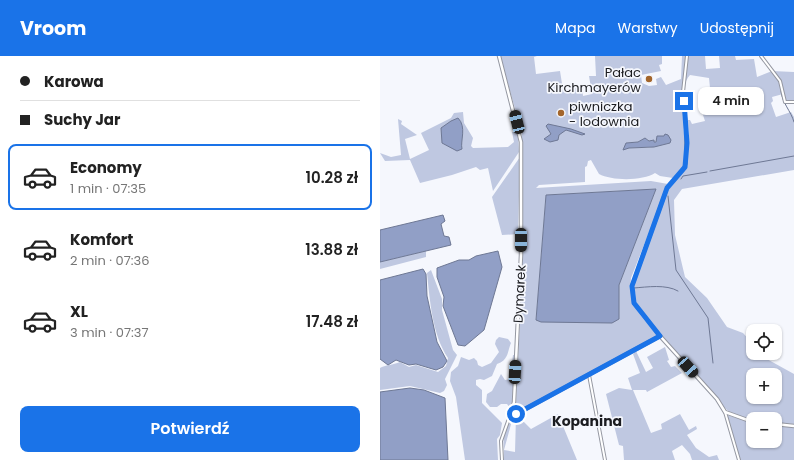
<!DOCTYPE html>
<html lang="pl">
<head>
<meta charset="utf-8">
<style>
  body { margin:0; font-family:Poppins,sans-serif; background:#f6f6f6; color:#222; height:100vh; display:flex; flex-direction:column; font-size:15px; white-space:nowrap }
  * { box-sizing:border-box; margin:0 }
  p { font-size:13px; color:#767676 }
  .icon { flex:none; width:22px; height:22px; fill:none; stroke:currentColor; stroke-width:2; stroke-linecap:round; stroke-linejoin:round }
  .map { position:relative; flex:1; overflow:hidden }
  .panel { display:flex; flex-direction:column; background:#fff; width:380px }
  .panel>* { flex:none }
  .banner { display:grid; align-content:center; height:88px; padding:0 20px; background:#fff }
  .fabs { position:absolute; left:366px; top:268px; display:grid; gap:8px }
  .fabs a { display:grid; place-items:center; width:36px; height:36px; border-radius:8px; background:#fff; box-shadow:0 1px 3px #0004; font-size:20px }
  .end { position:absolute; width:18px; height:18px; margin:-9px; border:5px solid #1a73e8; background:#fff; box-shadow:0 0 0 2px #fff }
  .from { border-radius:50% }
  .bubble { position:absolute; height:28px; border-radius:8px; background:#fff; box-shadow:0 1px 3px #0004; font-size:13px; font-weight:600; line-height:28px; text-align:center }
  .car { position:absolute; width:12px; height:24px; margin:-12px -6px; border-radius:5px; box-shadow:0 0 3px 1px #0007; background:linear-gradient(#222 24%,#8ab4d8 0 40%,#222 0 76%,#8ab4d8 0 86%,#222 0) }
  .banner b { display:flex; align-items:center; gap:14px; height:38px; font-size:15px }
  .banner b+b { border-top:1px solid #e0e0e0 }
  .banner i { width:10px; height:10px; background:#222 }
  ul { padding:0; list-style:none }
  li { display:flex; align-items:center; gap:12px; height:66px; margin:0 8px 6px; padding:0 12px; border:2px solid transparent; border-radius:8px }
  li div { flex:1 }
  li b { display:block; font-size:15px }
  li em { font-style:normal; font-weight:600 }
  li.selected { border-color:#1a73e8 }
  li>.icon { width:36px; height:36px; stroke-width:1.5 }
  .button { display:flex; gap:8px; margin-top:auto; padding:8px 20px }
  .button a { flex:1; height:46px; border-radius:8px; background:#1a73e8; color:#fff; font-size:16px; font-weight:600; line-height:46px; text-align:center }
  header { display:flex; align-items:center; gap:24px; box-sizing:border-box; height:56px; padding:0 20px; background:#1a73e8; color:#fff }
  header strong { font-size:19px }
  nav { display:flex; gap:22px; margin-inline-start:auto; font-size:14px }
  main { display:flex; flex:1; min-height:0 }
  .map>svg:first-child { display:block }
</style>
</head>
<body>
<header>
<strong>Vroom</strong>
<nav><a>Mapa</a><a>Warstwy</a><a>Udostępnij</a></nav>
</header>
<main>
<section class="panel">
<div class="banner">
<b><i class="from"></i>Karowa</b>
<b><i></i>Suchy Jar</b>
</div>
<ul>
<li class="selected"><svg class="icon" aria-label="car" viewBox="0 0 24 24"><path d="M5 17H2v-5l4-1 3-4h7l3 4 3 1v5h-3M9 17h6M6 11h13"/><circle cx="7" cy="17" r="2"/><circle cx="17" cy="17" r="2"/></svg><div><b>Economy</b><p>1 min · 07:35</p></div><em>10.28 zł</em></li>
<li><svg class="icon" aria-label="car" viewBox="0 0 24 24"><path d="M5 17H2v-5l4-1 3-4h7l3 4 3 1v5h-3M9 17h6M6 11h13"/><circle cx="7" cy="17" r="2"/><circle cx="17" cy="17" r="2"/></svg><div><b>Komfort</b><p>2 min · 07:36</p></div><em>13.88 zł</em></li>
<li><svg class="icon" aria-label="car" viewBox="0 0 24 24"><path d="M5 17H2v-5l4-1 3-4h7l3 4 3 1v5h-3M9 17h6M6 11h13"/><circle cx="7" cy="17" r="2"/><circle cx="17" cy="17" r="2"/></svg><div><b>XL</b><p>3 min · 07:37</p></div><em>17.48 zł</em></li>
</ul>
<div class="button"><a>Potwierdź</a></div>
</section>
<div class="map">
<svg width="414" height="404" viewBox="0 0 414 404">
  <rect width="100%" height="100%" fill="#f5f7fd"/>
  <!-- green -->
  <path fill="#bfc8e1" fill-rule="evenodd" d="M120,0H157L154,1L156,18L180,15L183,34L202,31L203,40L212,38L209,20H216L215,0H282V8L279,9L281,15L261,19L262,27L269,30L277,29L276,23L281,21L286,29L301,23L302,0H325L326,13L340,12L339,0H355L356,4L374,3L377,21L392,15L414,16V45L405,46C401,32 406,28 393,17L400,26L403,38L392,41L393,45L391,47L396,61L411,56L414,61V114L302,133L294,144L295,179L305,221L327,242L347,271L363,277L373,288V297H381L385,302L414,318V368L395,367V363H373V365C358,362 346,357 339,344L286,285L256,246L254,226L257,217L286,137L305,114L309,86L308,64H310L312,68L325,65L321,53H325V43L331,42L329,22L310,19C295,35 308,84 304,107C303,113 297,117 293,122L280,120L275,117C263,125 232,125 219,118L211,104L208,105L207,110L205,111V126L159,129L156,132L271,125L288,128L251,222C248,250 261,259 278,280L134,357L136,348L141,243L142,77ZM284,80L290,87L267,92H248L246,87L258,86L265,82L273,87ZM276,133L239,229V263L156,264L166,139ZM373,319H395V341H373Z
    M83,56L84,67L93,82L91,90L93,92L128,91L134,86L132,76H138L139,96L113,135L108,112L100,114L96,111L72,119L40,127L30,104L5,105L0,97L11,101L21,99L18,63L22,65L21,68L37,79L25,83L30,103L49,94L41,77L71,62L74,57Z
    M140,101L138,178L122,179L112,141Z
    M46,195V201L0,213V206Z
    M51,214L62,243V254L73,294L77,299L65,323L67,329L64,335L60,337L30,330L0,334V312C5,309 13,309 20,306L29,311L36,309L58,316L66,310L68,302C52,278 50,245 47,217Z
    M119,281L128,283L131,287C127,296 129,304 117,308L112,320L104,324L100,323L96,324V329L102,334V347L122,367L120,379L117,383L118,404H85L76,341L70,325L71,316L78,310L81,301L89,304L94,302L97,305L98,309L102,311L111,307L119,296L115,288L116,284Z
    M285,291L289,304L287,305L291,311L295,310L302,317L267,336L266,334H253L271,377L282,373L281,368L300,358L309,374L316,370L317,373L307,379L316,392L329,401L337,399L339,404H312L310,398L302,389L292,395L295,404H244L243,390L239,389L226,338L239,332L252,334L248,322L260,317L253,298L256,295L266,316L273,312L267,301Z
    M133,299H135L132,346L130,352L127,348H121L117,351H110L106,346L107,338L112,335L121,318L125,324L130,323Z
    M142,357V364L151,373L178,358L197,404H124C124,393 121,369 131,361C134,359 138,359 142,357ZM136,360L135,396L124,394L133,361Z
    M347,359L373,367V385H395V369L414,371V404H360Z"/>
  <!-- water -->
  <path fill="#919fc6" stroke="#6e7894" d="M78,62C87,71 80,85 82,93L77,95L62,87L61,72L71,65Z
    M168,68L191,73L205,78L202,79L186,74L179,79L178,84L170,86L164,83L171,78L166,70Z
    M285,78L288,79L291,84L290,87L274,91L249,92L243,94L246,87L258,86L265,82L269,85L274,84V86H276L277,80H284Z
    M276,133L239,229V263L232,267L161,266L156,264L166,139Z
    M63,159L65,165L61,168L64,180L69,181L71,189L0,206V174Z
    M118,195L122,211L104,274L85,290L78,289L63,250L64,241L57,221V212L79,204H89L96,200Z
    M43,213L46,218L47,240L57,286L67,305L63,311L56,314L36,308L29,309L16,304L8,309L0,303V224Z
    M30,332L44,334L65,342L68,404H0V336Z"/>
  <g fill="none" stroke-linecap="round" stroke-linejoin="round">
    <!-- stream -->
    <path stroke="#6e7894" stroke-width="1" d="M401,35C402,47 411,55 414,66
      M330,115L414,100
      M301,123L303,120L327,116
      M288,140L296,214L328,262L333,307
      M254,232C267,231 286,228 298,235"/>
    <defs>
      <path id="street" d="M381,0L400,25L405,46H414
        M280,280L254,247L252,230L287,132L303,114L306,107V73L303,36L307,0
        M209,319L225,404
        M345,356L359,404
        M122,404L121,385L131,357"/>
      <path id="secondary" d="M119,0L141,86V199L134,346L131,357H138L280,280L337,343L345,356L373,366
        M395,368L414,370"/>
    </defs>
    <!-- street casing -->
    <use href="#street" stroke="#9497a1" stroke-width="4"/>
    <!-- secondary casing -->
    <use href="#secondary" stroke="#9497a1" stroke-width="4.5"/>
    <!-- street -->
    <use href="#street" stroke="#fff" stroke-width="2"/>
    <!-- secondary -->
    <use href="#secondary" stroke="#fff" stroke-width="2.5"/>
  </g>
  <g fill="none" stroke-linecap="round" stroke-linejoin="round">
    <!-- route -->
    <path stroke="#1a73e8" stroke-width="5" d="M136,358L280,280L254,247L252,230L287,132L305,111L307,87L304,45"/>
  </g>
  <!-- markers -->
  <g fill="#a3652b" stroke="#f5f7fd" stroke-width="1.5">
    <circle cx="269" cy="23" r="4"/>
    <circle cx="181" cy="57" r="4"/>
  </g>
  <g text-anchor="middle" stroke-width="3.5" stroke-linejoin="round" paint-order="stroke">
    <!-- poi labels -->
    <g font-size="13" fill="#1b1c20" stroke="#f5f7fd" text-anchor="end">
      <text x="261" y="21">Pałac<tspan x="261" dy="15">Kirchmayerów</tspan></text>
      <text x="189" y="55" text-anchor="start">piwniczka<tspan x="189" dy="15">- lodownia</tspan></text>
    </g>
    <!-- street labels -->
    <g font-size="13" fill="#1b1c20" stroke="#f5f7fd">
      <text transform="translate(139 238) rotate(-87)" y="5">Dymarek</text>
    </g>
    <!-- neighbourhood labels -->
    <g font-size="14" font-weight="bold" fill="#1b1c20" stroke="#f5f7fd">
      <text x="207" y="370">Kopanina</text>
    </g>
  </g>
</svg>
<div class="fabs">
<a><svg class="icon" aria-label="locate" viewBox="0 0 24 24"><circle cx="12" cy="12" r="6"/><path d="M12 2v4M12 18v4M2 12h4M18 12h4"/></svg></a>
<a>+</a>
<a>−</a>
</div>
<i class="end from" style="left:136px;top:358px"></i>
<i class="end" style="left:304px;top:45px"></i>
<div class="bubble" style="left:318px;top:31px;width:66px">4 min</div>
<i class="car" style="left:137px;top:66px;rotate:346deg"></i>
<i class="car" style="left:141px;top:184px;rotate:180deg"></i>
<i class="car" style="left:308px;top:311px;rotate:138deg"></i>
<i class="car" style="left:135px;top:316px;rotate:3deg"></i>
</div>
</main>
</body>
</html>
